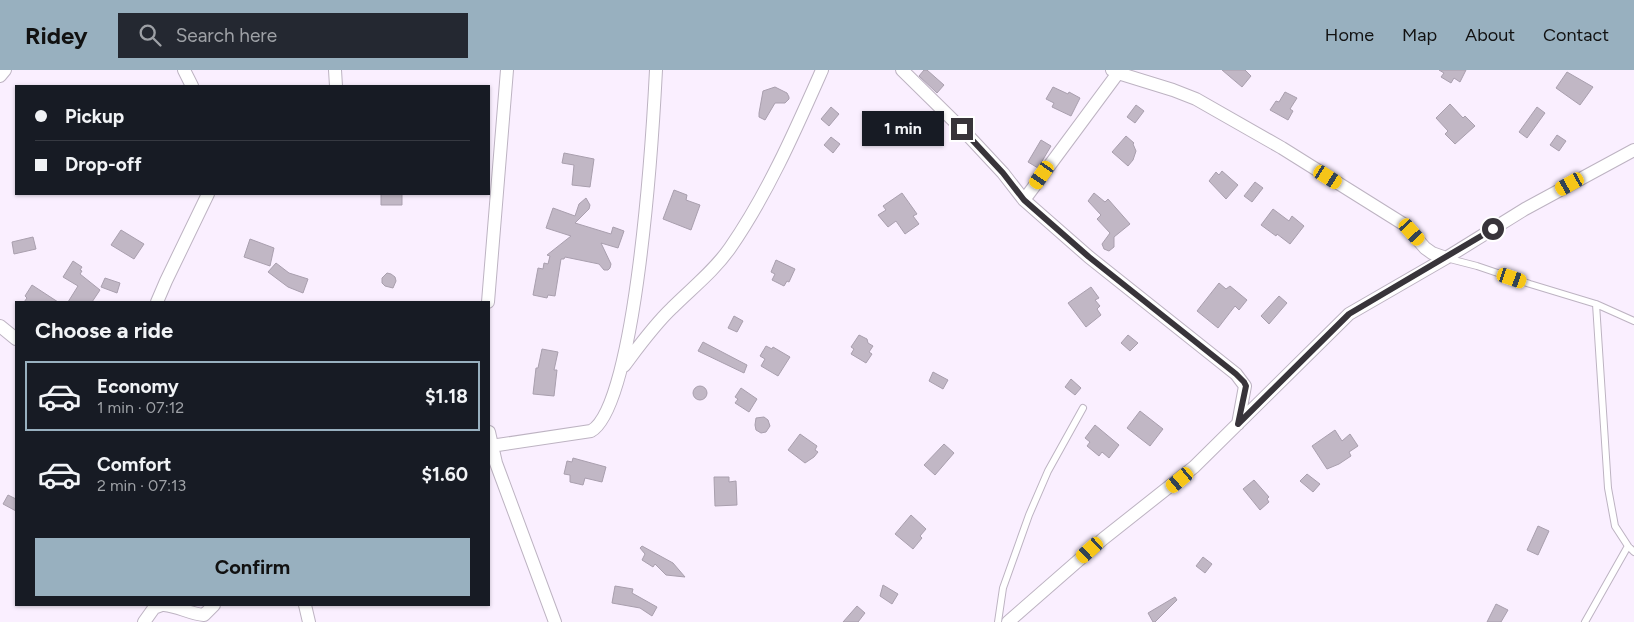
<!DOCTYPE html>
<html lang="en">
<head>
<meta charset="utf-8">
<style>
  body { margin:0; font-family:Figtree,sans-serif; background:#242831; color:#f1f3f6; height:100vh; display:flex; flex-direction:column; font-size:19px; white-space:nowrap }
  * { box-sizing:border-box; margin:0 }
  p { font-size:16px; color:#9ea1a6 }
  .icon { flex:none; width:28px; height:28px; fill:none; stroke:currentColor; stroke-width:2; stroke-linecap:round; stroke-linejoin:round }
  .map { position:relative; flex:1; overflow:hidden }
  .panel { position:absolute; left:15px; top:231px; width:475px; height:305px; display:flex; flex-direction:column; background:#171b24; border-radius:0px; box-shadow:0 1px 4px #0004 }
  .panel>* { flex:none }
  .guide { position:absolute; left:15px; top:15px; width:475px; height:110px; border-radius:0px; box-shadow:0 1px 4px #0004; display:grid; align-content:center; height:110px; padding:0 20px; background:#171b24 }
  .end { position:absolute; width:22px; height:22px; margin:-11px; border:6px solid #38343a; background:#fff; box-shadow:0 0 0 2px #fff }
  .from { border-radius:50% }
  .bubble { position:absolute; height:35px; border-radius:0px; background:#171b24; box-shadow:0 1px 4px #0004; font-size:16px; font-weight:700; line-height:35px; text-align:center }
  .car { position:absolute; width:15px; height:30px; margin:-15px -8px; border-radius:6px; box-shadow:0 0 4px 1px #0007; background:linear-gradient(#f5c518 24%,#345 0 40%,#f5c518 0 76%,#345 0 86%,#f5c518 0) }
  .guide b { display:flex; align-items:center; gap:18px; height:48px; font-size:19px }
  .guide b+b { border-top:1px solid #363941 }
  .guide i { width:12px; height:12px; background:#f1f3f6 }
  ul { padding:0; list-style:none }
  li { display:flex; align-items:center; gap:15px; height:70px; margin:0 10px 8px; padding:0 10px; border:2px solid transparent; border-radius:0px }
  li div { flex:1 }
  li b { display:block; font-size:19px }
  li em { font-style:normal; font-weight:700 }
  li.active { border-color:#98b0bf }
  li>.icon { width:45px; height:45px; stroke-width:1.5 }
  h2 { padding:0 20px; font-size:22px; line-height:60px }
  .cta { display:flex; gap:10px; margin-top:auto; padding:10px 20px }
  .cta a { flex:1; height:58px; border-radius:0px; background:#98b0bf; color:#111; font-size:20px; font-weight:700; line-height:58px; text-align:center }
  header { display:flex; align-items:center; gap:30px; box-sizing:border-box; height:70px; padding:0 25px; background:#98b0bf; color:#111 }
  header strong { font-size:24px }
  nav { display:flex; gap:28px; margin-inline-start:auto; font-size:18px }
  .search { width:350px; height:45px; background:#242831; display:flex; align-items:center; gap:12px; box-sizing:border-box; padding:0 18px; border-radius:0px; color:#9ea1a6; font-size:19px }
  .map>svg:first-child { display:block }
</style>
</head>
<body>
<header>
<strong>Ridey</strong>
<div class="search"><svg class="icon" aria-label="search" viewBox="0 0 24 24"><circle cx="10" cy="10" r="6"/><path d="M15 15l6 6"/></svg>Search here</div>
<nav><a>Home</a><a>Map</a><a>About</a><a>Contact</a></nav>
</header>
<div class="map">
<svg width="1634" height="552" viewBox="0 0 1634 552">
  <rect width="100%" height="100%" fill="#faefff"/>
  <!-- building -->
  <path fill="#c1b7c5" stroke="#a99fae" d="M924,0H927L944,15L937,23L919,6Z
    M1222,0H1245L1251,6L1242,17Z
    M1439,0H1466L1460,12L1454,8L1451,13L1441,7L1444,3Z
    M1567,2L1593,17L1580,35L1556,18Z
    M775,17L787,23L789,27V29L785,33H775L765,50L759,47V43L763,21Z
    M1053,17L1068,24L1069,22L1080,28L1071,46L1052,37L1054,33L1046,29Z
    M1285,22L1297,28L1290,39L1293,41L1288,50L1270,40L1276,31L1279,32Z
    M1450,34L1463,48L1465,46L1475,56L1455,74L1445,64L1448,61L1436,48Z
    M1136,35L1144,41L1135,53L1127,47Z
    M831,37L839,44L829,56L821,49Z
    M1537,37L1545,43L1527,68L1519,62Z
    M1557,65L1566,71L1559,81L1550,75Z
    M1126,66L1134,73L1133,74L1136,81L1133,90L1128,96L1112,82Z
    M831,67L840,74L833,83L824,75Z
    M1041,70L1051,76L1038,98L1028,92Z
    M564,83L594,89L590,117L572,115L574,95L562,93Z
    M1222,101L1238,115L1226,129L1209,111L1216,102L1219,105Z
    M1255,112L1263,118L1252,132L1244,126Z
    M674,120L687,125L686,130L700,135L691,160L663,149Z
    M902,123L917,144L913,146L919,154L905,164L896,151L888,157L878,145L886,140L883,136Z
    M1094,123L1105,132L1108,129L1130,154L1114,167V177L1109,181L1104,179L1102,174L1110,163L1097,149L1101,145L1088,131Z
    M381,124H402V135H381Z
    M586,128L590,135L589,139L575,153L611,164L613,157L624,161L618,178L601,173L611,194L610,198L608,200H604L599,194L565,187L564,189H561L555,226L548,225L547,228L533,225L538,198L543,199L544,193L548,194L550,186L547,185L571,166L546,158L553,138L575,146L579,134Z
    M1273,139L1289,151L1292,146L1304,156L1290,174L1277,164L1276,166L1261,155Z
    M121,160L144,174L134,189L111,175Z
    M33,167L36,179L14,184L12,172Z
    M250,169L274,178L270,196L244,187Z
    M776,190L795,199L789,212L787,211L784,216L772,210L775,204L771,202Z
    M73,191L82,197L80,200L82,201L80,204L100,220L92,232H68L78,216L63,207Z
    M276,193L289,203L308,209L303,223L288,217L268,202Z
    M387,203L391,204L395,207L396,211L393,218L385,216L382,213V208Z
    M105,208L120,213L117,223L101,217Z
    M1219,213L1226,219L1230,216L1247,230L1239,240L1235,236L1218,258L1197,241Z
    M32,215L58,232H24L27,228L25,226Z
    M1091,217L1099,228L1095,230L1100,236L1097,239L1101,245L1086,257L1068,233Z
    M1279,226L1287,233L1269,254L1261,246Z
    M734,246L743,251L737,262L728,258Z
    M859,265L867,269L868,273L873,276L869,282L872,284L866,293L851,284L854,279L851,277Z
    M1128,265L1138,273L1130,281L1121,273Z
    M703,272L747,295L744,303L698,281Z
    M766,276L772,279L773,277L790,287L778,306L761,296L765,289L760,286Z
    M542,279L558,282L554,300H557L554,326L533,324L536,298H538Z
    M933,302L948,310L943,319L929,311Z
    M1071,309L1081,318L1075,325L1065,317Z
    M693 323a7 7 0 1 1 14 0a7 7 0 1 1-14 0Z
    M741,318L757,329L749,342L735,333L738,329L735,327Z
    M1140,341L1163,359L1150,376L1127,358Z
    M764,347L768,350L770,356L766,362L761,363L756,360L755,355L756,348Z
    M1095,355L1119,375L1109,388L1102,382L1099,386L1087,376L1090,372L1085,368Z
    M1335,360L1342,371L1350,364L1358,376L1349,382L1351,386L1339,394L1327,399L1312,376Z
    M800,364L817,376L815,380L818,382L814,387L805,393L788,380Z
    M944,374L954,383L935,405L924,395Z
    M573,388L606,397L602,412L585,408L583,415L570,412V405L564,404L567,391L572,392Z
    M1307,404L1320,414L1313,422L1300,411Z
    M714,407H729V412L736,411L737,435L715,436Z
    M1254,410L1269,427L1267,429L1269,432L1260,440L1243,419Z
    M8,425L16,429V441L3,434Z
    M911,445L926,459L920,466L922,468L913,479L895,464Z
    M1538,456L1549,461L1538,485L1527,480Z
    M642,476L673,493L685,507L666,505L655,494L653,497L642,490L645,484L640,478Z
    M1203,487L1212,494L1205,503L1196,496Z
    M883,515L898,524L892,534L880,526Z
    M615,516L633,519L632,523L657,537L652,546L640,538L612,533Z
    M1175,527L1177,530L1155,552H1153L1148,543Z
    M1496,534L1508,540L1501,552H1487Z
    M857,536L865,543L858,552H843Z"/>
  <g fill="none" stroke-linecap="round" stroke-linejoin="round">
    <defs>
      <path id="service" d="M1446,188L1477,196L1530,214L1596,234L1634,251
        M1596,234L1608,418L1615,456L1628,476L1634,482
        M998,552L1003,518L1029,445L1048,401L1083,338
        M1585,552L1628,476"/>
      <path id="minor" d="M184,0L192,16
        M335,0L336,16
        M902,0L962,59L1003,103L1024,130L1089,187L1236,304L1245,316L1238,354
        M1112,0L1118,3L1173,20L1196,29L1282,78L1405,155L1425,178L1432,183L1446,188
        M0,6L5,0
        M1024,130L1118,3
        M157,232L166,211L208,124
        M488,232L507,0
        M0,256L16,269
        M624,296C639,276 654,255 672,238C692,218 714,201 730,178C768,123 795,61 822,0
        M489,362L496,393L555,552
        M491,376L591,361C637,335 653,59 656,0
        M164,535C178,536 190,544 204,545L214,535
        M305,535L309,552
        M144,552L154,538L162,535
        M1008,552L1103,469L1194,397L1349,244L1446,188L1525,139L1634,80"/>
    </defs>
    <!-- service casing -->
    <use href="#service" stroke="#bdb3c2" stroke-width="8"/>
    <!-- minor casing -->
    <use href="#minor" stroke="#bdb3c2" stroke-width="14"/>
    <!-- service -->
    <use href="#service" stroke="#fff" stroke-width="6"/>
    <!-- minor -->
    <use href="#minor" stroke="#fff" stroke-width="12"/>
  </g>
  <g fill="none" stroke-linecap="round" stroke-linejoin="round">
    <!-- route -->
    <path stroke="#38343a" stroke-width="6" d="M962,59L1003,103L1024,130L1089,187L1236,304L1244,312L1246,316L1238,354L1349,244L1493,159"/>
  </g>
</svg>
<i class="end from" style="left:1493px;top:159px"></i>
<i class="end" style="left:962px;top:59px"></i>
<div class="bubble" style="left:862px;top:41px;width:82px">1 min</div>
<i class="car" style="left:1042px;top:105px;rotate:215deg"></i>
<i class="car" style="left:1328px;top:107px;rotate:122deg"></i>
<i class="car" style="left:1570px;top:114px;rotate:241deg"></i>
<i class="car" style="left:1412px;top:162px;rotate:138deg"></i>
<i class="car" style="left:1512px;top:208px;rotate:109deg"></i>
<i class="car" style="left:1180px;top:410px;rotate:230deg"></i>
<i class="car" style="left:1090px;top:480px;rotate:228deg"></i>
<div class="guide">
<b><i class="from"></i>Pickup</b>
<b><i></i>Drop-off</b>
</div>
<section class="panel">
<h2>Choose a ride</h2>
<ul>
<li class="active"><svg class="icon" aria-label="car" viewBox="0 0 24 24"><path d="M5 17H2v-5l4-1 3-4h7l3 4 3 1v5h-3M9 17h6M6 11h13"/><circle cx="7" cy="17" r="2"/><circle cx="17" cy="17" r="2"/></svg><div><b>Economy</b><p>1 min · 07:12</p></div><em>$1.18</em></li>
<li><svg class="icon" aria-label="car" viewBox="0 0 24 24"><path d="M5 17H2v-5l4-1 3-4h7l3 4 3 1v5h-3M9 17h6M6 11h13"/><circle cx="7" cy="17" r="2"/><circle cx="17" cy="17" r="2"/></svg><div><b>Comfort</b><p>2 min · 07:13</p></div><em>$1.60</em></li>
</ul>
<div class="cta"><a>Confirm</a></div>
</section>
</div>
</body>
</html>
